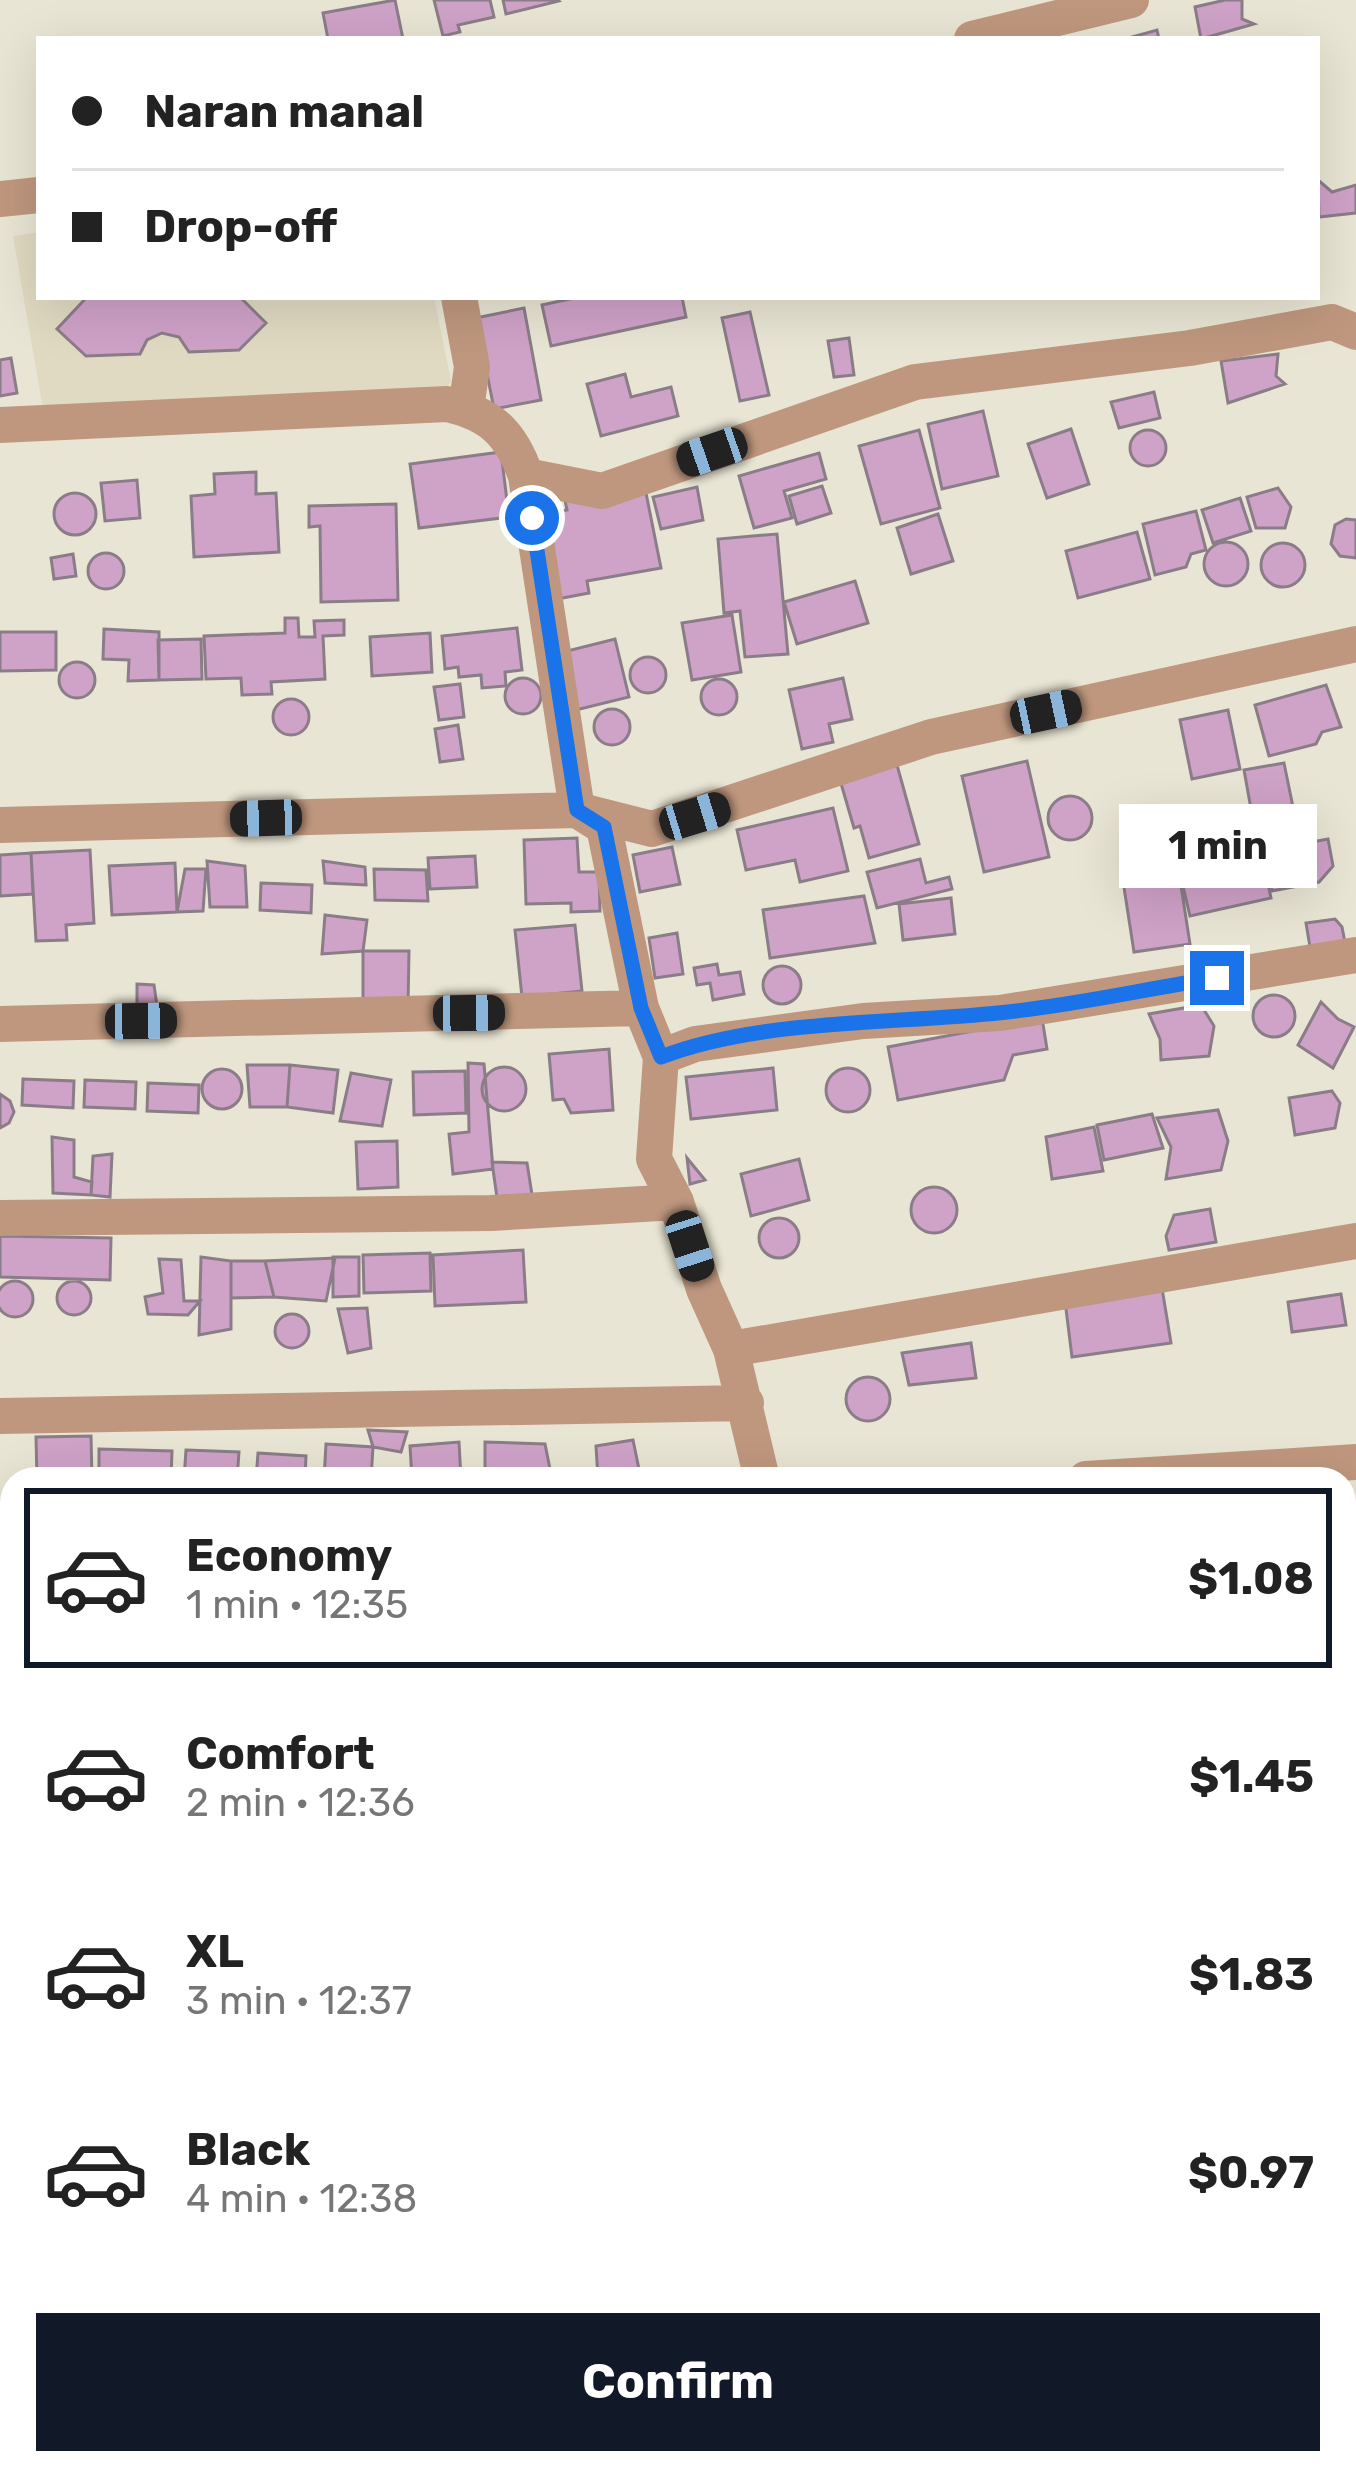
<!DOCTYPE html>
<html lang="en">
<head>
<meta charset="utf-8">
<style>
  body { margin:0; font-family:Rubik,sans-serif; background:#f6f6f6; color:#222; height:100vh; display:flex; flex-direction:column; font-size:45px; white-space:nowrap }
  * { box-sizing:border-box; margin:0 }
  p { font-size:39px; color:#767676 }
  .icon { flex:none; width:66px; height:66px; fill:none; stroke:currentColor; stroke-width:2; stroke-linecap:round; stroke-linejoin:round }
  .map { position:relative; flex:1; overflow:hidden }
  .panel { position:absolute; left:0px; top:1467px; width:1356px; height:1008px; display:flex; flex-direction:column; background:#fff; border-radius:36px 36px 0 0; box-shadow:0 12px 48px #0002 }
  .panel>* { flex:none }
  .hud { position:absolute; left:36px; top:36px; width:1284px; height:264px; border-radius:0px; box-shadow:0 12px 48px #0002; display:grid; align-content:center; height:264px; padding:0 36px; background:#fff }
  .end { position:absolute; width:54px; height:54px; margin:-27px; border:15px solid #1a73e8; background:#fff; box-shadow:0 0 0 6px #fff }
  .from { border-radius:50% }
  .bubble { position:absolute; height:84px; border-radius:0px; background:#fff; box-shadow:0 12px 48px #0002; font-size:39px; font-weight:700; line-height:84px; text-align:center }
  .car { position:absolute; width:36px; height:72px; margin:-36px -18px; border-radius:15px; box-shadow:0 0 9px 3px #0007; background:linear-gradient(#222 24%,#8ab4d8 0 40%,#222 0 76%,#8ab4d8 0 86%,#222 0) }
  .hud b { display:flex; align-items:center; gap:42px; height:114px; font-size:45px }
  .hud b+b { border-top:3px solid #e0e0e0 }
  .hud i { width:30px; height:30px; background:#222 }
  ul { padding:21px 0 0; list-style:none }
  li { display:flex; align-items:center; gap:36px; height:180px; margin:0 24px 18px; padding:0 12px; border:6px solid transparent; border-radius:0px }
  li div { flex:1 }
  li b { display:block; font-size:45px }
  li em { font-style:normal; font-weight:700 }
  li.active { border-color:#111827 }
  li>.icon { width:108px; height:108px; stroke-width:1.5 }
  .action { display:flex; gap:24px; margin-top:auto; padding:24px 36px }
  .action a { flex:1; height:138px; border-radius:0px; background:#111827; color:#fff; font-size:48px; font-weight:700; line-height:138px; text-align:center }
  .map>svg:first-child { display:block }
</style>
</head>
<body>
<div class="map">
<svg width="1356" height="2475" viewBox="0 0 1356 2475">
  <rect width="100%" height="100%" fill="#e9e5d4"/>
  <!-- built -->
  <path fill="#e0dac2" d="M39,232V297H434L451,381L440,400L44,415L13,236Z"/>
  <!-- building -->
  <path fill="#cfa2c8" stroke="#8b7d88" stroke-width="3" d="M395,0L403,39H328L323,13Z
    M434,0H490L494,17L458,25L460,32L443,36Z
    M503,0H558L559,1L506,14Z
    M1225,0H1242V19L1254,24L1201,39L1195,7Z
    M1157,30L1159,39H1125Z
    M1318,180L1332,192L1356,185V213L1319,217Z
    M87,297H240L266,323L239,350L189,352L179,337L162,333L147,340L140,354L86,356L57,329Z
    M579,297H682L686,317L551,346L542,305Z
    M524,308L541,400L494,409L476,318Z
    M750,312L769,395L740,401L722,318Z
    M849,338L854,375L834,377L828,341Z
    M1278,354L1276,376L1285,384L1228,403L1221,361Z
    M11,358L17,393L0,396V360Z
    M625,374L631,397L671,387L678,416L601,436L587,384Z
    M1154,392L1160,418L1119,428L1111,402Z
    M983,411L998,476L942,489L928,424Z
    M1071,429L1089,484L1047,498L1028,444Z
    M919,430L940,508L881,524L859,446Z
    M1130 448a18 18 0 1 1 36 0a18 18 0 1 1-36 0Z
    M501,452L509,517L419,528L410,464Z
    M819,453L826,479L784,491L792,518L754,528L739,476Z
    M256,472V494L276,493L279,552L194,557L191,496L215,494L214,474Z
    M137,480L140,518L105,521L101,483Z
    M822,486L831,513L797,524L789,496Z
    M697,487L703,520L661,529L653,497Z
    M1278,488L1291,507L1285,528H1256L1247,497Z
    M563,491L646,493L661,568L587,581L589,593L552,600L535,515L567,510Z
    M54 514a21 21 0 1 1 42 0a21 21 0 1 1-42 0Z
    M1240,498L1251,531L1213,543L1202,510Z
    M396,504L398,600L321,602L320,526L309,527V506Z
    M1196,511L1206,550L1191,554L1186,567L1155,575L1143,524Z
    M938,514L953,561L911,574L897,528Z
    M1346,519L1356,520V558L1340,556L1331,544L1335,525Z
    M1137,532L1150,579L1078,598L1066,551Z
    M777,534L788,654L745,657L740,611L724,613L718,539Z
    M1204 564a22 22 0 1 1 44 0a22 22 0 1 1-44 0Z
    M1261 565a22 22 0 1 1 44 0a22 22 0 1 1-44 0Z
    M88 571a18 18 0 1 1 36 0a18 18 0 1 1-36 0Z
    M73,554L76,576L54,579L51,558Z
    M855,581L868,623L797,644L784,602Z
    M732,615L741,672L692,680L682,623Z
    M285,618H298L299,637H315L314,621L344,620V635L323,636L325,679L271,682L272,694L242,695L241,678L206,679L204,636L285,633Z
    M517,628L522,670L505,672L506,686L482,688L481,675L459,677L458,667L445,669L442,636Z
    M104,629L159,632V680L128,681L129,660L103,659Z
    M0,632H56V670L0,671Z
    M430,633L432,672L372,676L370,637Z
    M201,639L202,679L159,680L158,640Z
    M615,639L629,697L572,711L559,653Z
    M630 675a18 18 0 1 1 36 0a18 18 0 1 1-36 0Z
    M59 680a18 18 0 1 1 36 0a18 18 0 1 1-36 0Z
    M843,678L852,719L829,724L833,742L802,749L789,690Z
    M505 696a18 18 0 1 1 36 0a18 18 0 1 1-36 0Z
    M701 697a18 18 0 1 1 36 0a18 18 0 1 1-36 0Z
    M460,684L464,717L439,720L434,687Z
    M1326,685L1341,727L1322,732L1316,744L1269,756L1255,705Z
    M273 717a18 18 0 1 1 36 0a18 18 0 1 1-36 0Z
    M594 727a18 18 0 1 1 36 0a18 18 0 1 1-36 0Z
    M1228,710L1240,769L1192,779L1180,720Z
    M458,725L463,759L440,762L435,729Z
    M1027,761L1049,857L984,872L962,776Z
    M1284,763L1294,812L1253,820L1244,770Z
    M897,765L919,844L869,858L860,826L854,828L840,780Z
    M1048 818a22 22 0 1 1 44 0a22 22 0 1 1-44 0Z
    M833,808L848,871L800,882L795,860L746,870L737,830Z
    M577,838L579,872H599L600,911L571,912V903L526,904L524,840Z
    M1328,839L1333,866L1319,882L1272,891L1264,851Z
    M672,847L680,884L640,892L633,855Z
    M90,850L94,923L66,925L67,940L36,941L31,853Z
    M1261,851L1271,898L1190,916L1179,869Z
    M31,853L33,894L0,896V855Z
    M475,856L477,887L430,889L428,858Z
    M920,859L926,883L949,877L952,889L877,908L867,872Z
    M207,861L245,866L247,907H210Z
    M323,861L365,867L366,885L325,883Z
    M175,863L177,912L112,915L109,866Z
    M185,869H206L203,911L177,912Z
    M374,869L426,870L428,901L375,900Z
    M1179,873L1190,944L1134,952L1123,881Z
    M261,883L312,885L311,913L260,910Z
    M864,896L875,943L770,958L763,910Z
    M951,898L955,934L903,940L899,904Z
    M325,915L367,920L363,951L322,954Z
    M1335,919L1342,927L1346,948L1311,953L1306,923Z
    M575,925L582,991L522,997L515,930Z
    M677,933L683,974L655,978L649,938Z
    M363,951H409L408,1007H363Z
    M717,964L719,975L740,972L744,994L713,1000L710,983L697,985L694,968Z
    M763 985a19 19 0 1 1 38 0a19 19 0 1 1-38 0Z
    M137,984L154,985L157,1006L137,1004Z
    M1253 1016a21 21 0 1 1 42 0a21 21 0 1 1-42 0Z
    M1321,1002L1338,1019L1354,1027L1333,1068L1298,1045Z
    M1201,1005L1214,1026L1209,1056L1161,1060L1160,1039L1149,1014Z
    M1042,1018L1047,1049L1013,1055L1004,1080L898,1100L888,1047Z
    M609,1049L613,1110L571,1113L564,1099L553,1100L549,1054Z
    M468,1063L484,1064L493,1169L453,1174L449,1134L469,1132Z
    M247,1065H290L287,1107H250Z
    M290,1065L338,1070L333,1113L287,1107Z
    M482 1089a22 22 0 1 1 44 0a22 22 0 1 1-44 0Z
    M826 1090a22 22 0 1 1 44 0a22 22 0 1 1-44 0Z
    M773,1068L777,1110L691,1119L686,1077Z
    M202 1089a20 20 0 1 1 40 0a20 20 0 1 1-40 0Z
    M465,1071L466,1113L414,1115L413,1072Z
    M351,1073L391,1080L382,1126L340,1121Z
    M23,1079L74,1081L73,1108L22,1105Z
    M85,1080L136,1082L135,1109L84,1107Z
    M148,1083L199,1085L198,1113L147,1111Z
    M1332,1091L1340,1103L1335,1128L1295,1135L1289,1098Z
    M0,1094L10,1101L14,1112L9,1123L0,1128Z
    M1218,1110L1228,1141L1221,1170L1166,1179L1171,1147L1157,1118Z
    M1152,1114L1163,1148L1104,1160L1097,1125Z
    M1094,1127L1103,1171L1052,1179L1046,1137Z
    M52,1137L74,1140V1177L92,1182L91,1195L53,1193Z
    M397,1141L398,1187L358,1189L356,1142Z
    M112,1154L110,1197L91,1195L93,1156Z
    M687,1158L705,1180L690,1184Z
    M799,1159L809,1200L751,1216L741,1174Z
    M492,1162L527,1163L533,1201L498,1205Z
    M911 1210a23 23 0 1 1 46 0a23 23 0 1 1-46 0Z
    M1210,1209L1216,1242L1169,1250L1166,1236L1174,1215Z
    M759 1238a20 20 0 1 1 40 0a20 20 0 1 1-40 0Z
    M0,1236L111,1238L110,1280L0,1277Z
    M523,1250L526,1302L435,1306L433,1255Z
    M430,1253L431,1291L364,1293L363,1255Z
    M201,1257L231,1261V1329L199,1335Z
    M333,1257H359V1296L333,1297Z
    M335,1258L326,1301L274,1297L265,1261Z
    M159,1259L181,1260L184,1301H200L188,1315L148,1314L145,1297L163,1293Z
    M231,1261H265L274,1297L231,1298Z
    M57 1298a17 17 0 1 1 34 0a17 17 0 1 1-34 0Z
    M-3 1299a18 18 0 1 1 36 0a18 18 0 1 1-36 0Z
    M1162,1288L1171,1343L1072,1357L1065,1301Z
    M1341,1294L1346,1325L1292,1332L1288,1302Z
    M367,1308L371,1348L348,1353L338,1309Z
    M275 1331a17 17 0 1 1 34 0a17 17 0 1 1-34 0Z
    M971,1343L976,1378L909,1385L902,1353Z
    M846 1399a22 22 0 1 1 44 0a22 22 0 1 1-44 0Z
    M368,1430L407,1432L401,1452L373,1447Z
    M91,1436L92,1479H37L36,1437Z
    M633,1440L641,1479H598L596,1446Z
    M459,1442L461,1479H412L410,1446Z
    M485,1442L545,1444L552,1479H485Z
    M326,1444L373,1447L371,1479H324Z
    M99,1449L172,1451L171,1479H99Z
    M186,1450L239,1452L237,1479H184Z
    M258,1453L306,1456L305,1479H256Z
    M0,1645H12V1699L0,1698Z
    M1356,1648V1688L1344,1689V1649Z
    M1344,1696L1356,1699V1737L1349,1739H1344Z
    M0,1931H12V1972L0,1971Z
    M0,2088H12L9,2166L0,2165Z
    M1349,2225L1356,2252L1344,2254V2226Z
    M0,2450L12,2453V2463H19L16,2475H0Z"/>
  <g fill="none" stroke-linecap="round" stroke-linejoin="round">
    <!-- street -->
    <path stroke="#bf977e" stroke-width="36" d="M972,39L1131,0
      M0,199L39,195
      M459,297L472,367L466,409
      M0,425L447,404C491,414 511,433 526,476L602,491L915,382L1190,348L1332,322L1356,332
      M526,476L577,810L604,827L641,1008L661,1057L654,1159L676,1202L704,1289L731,1349L762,1479
      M0,825L577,810L652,829L931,737L1356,644
      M0,1024L641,1008
      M661,1057L695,1044L863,1021L1000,1013L1356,955
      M0,1218L491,1213L676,1202
      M731,1349L1356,1241
      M0,1416L746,1403
      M1086,1479L1356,1462
      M0,1637H12
      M1344,1818L1356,1817
      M0,1879H12
      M1344,2097L1356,2094
      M1344,2336L1356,2337"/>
    <!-- secondary -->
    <path stroke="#aa704b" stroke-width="36" d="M0,2368L12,2371
      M339,2463L382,2475"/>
  </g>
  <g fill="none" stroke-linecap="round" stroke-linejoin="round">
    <!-- route -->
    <path stroke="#1a73e8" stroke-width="15" d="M532,518L577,810L604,827L641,1008L661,1057C760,1019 892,1024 998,1013C1071,1006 1144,989 1217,978"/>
  </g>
</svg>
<i class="end from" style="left:532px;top:518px"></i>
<i class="end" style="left:1217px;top:978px"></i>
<div class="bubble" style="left:1119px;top:804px;width:198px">1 min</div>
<i class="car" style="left:712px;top:452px;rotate:251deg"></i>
<i class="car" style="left:1046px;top:712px;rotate:78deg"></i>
<i class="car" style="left:695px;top:816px;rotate:73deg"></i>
<i class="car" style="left:266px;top:818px;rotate:268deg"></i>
<i class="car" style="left:469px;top:1013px;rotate:89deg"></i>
<i class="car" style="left:141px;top:1021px;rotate:89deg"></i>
<i class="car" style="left:690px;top:1246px;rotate:162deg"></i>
<div class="hud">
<b><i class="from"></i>Naran manal</b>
<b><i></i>Drop-off</b>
</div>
<section class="panel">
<ul>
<li class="active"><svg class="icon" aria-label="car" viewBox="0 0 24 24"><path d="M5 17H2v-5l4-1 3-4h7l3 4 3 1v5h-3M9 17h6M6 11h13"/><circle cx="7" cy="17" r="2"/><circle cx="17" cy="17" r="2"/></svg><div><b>Economy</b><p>1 min · 12:35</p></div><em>$1.08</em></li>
<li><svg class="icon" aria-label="car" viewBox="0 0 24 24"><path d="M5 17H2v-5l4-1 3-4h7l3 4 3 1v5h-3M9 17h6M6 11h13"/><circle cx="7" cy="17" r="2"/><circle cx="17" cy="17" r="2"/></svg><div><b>Comfort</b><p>2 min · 12:36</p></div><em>$1.45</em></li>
<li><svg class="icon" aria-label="car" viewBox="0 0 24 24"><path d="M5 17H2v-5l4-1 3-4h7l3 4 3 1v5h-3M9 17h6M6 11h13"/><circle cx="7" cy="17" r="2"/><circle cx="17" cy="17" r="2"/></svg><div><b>XL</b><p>3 min · 12:37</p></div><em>$1.83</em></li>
<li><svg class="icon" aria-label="car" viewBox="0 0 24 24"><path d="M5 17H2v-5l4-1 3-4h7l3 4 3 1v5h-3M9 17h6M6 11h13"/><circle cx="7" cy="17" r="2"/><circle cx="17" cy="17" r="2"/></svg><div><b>Black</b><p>4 min · 12:38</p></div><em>$0.97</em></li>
</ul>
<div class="action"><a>Confirm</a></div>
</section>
</div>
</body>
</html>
